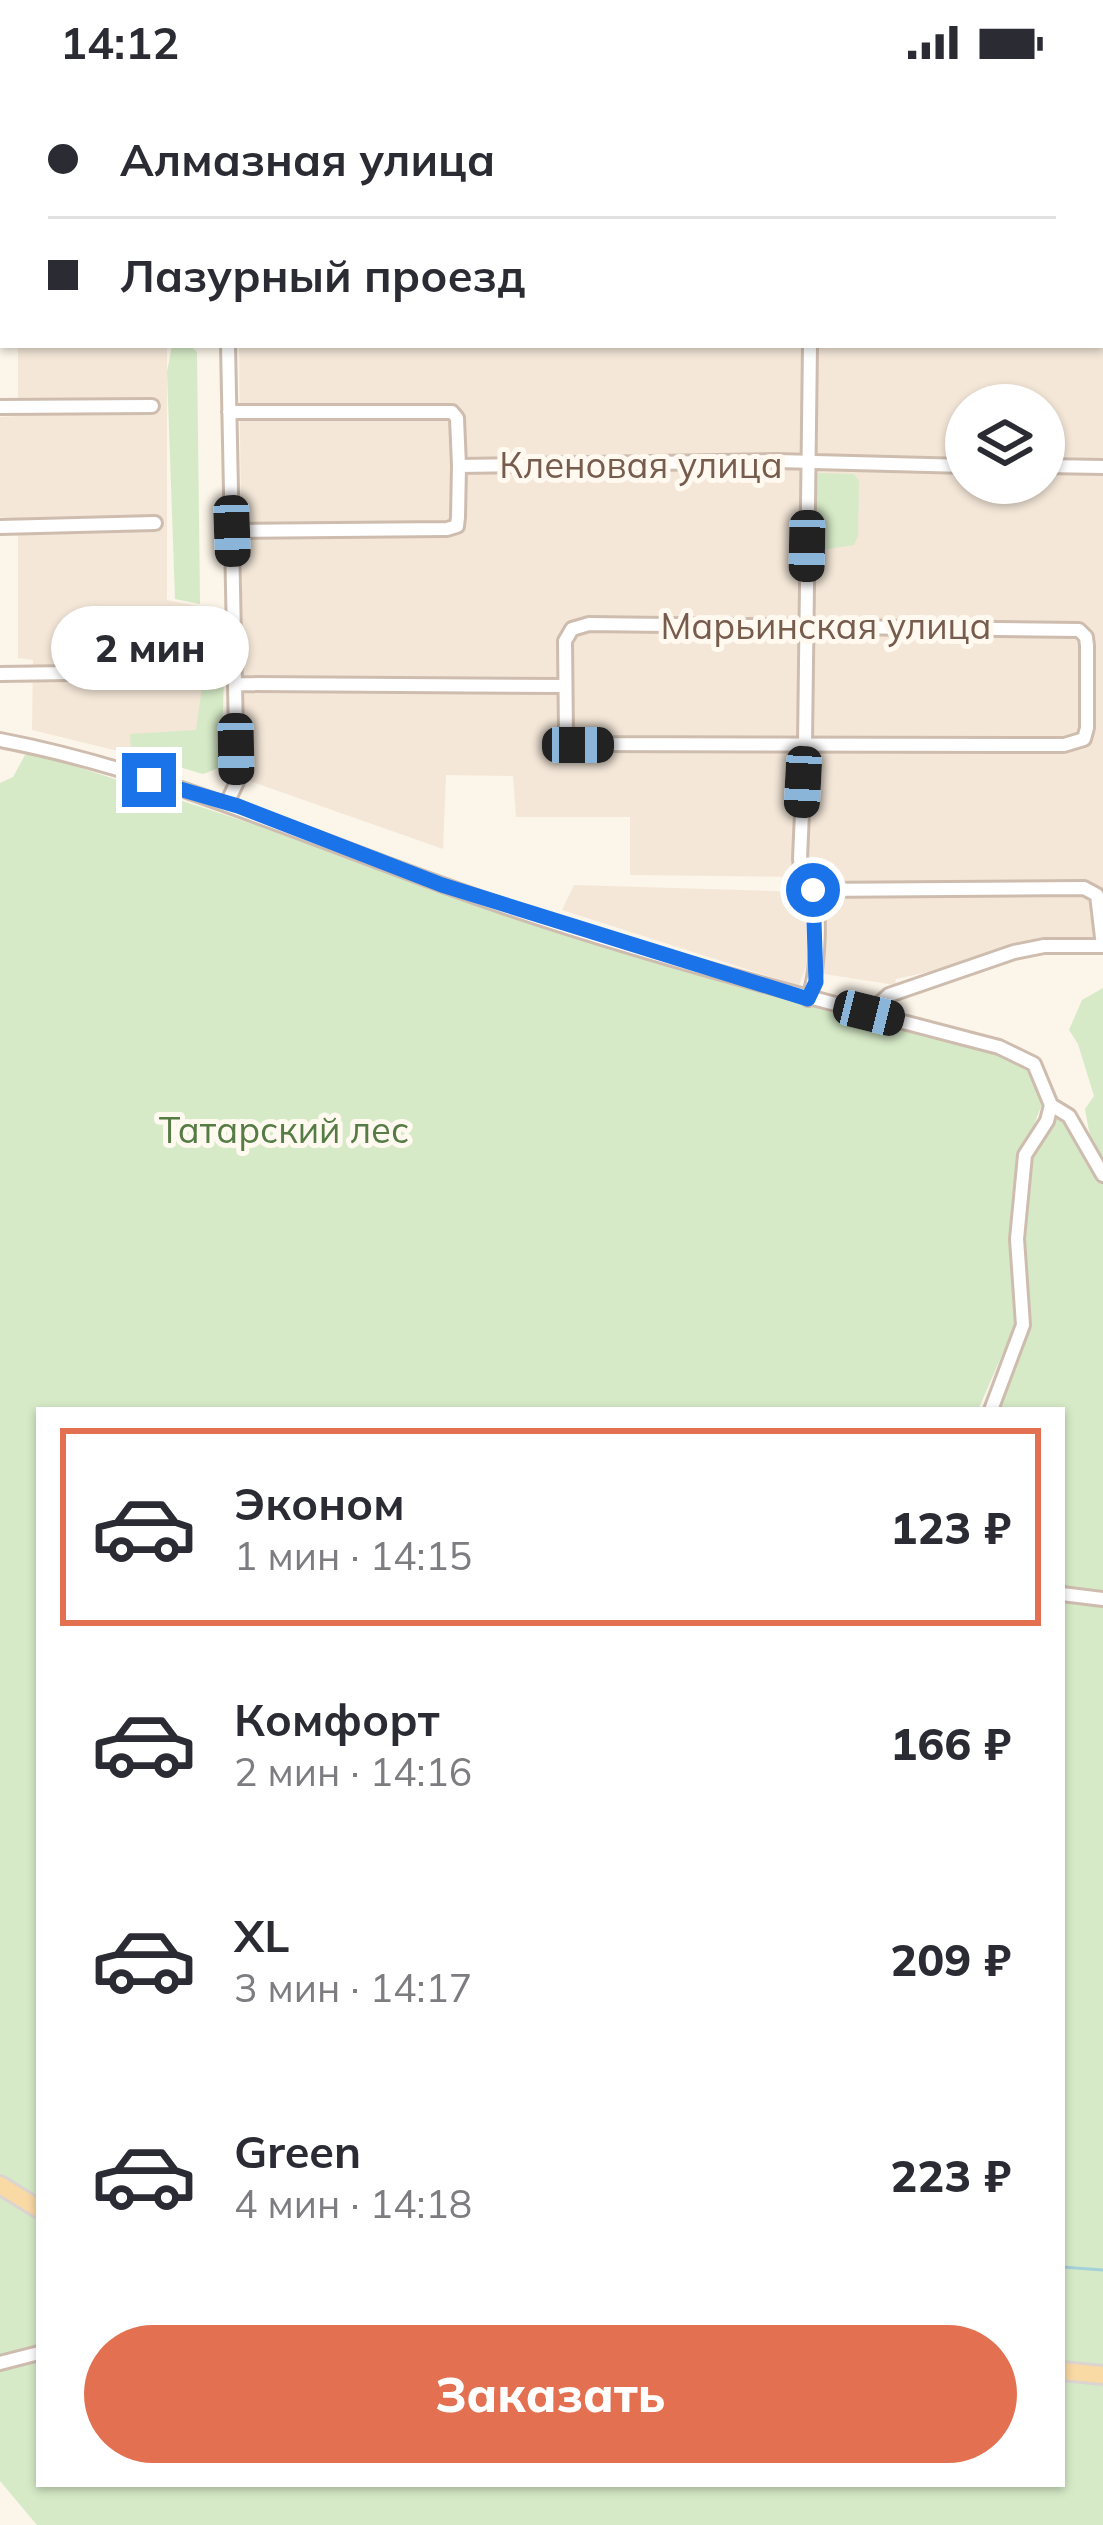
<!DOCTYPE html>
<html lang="ru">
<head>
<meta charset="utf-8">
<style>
  body { margin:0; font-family:Mulish,sans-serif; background:#f7f7f7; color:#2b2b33; height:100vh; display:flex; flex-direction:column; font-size:45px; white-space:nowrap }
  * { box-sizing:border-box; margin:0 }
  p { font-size:39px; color:#7c7c81 }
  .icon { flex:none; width:66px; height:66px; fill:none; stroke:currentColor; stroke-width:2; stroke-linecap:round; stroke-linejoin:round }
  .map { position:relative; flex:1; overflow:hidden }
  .side { position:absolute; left:36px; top:1323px; width:1029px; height:1080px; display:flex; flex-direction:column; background:#fff; border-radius:0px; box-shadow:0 3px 9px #0004 }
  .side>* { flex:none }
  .top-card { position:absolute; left:0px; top:0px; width:1104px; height:264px; box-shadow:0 3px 9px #0004; display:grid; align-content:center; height:264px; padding:0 48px; background:#fff }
  .controls { position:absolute; left:945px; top:300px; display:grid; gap:24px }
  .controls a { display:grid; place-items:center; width:120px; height:120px; border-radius:50%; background:#fff; box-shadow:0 3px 9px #0004; font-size:60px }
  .end { position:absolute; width:54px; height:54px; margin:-27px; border:15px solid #1a73e8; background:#fff; box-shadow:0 0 0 6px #fff }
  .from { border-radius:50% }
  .bubble { position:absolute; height:84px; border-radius:42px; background:#fff; box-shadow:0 3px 9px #0004; font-size:39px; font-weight:800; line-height:84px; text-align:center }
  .car { position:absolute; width:36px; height:72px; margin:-36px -18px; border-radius:15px; box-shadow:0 0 9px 3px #0007; background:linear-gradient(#222 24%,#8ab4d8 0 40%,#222 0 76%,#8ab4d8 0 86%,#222 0) }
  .top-card b { display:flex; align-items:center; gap:42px; height:114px; font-size:45px }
  .top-card b+b { border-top:3px solid #e1e1e2 }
  .top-card i { width:30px; height:30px; background:#2b2b33 }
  ul { padding:21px 0 0; list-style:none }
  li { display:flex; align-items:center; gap:36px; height:198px; margin:0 24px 18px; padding:0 24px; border:6px solid transparent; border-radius:0px }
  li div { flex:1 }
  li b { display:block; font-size:45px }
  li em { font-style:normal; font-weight:800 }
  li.current { border-color:#e37151 }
  li>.icon { width:108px; height:108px; stroke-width:1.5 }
  .button { display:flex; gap:24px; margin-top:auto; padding:24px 48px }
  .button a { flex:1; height:138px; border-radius:72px; background:#e37151; color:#fff; font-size:48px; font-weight:800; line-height:138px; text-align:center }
  .status { display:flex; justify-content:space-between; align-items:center; height:84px; padding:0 60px; background:#fff; direction:ltr }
  .status svg { height:33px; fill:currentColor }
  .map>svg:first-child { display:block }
</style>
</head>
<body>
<div class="status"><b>14:12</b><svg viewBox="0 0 49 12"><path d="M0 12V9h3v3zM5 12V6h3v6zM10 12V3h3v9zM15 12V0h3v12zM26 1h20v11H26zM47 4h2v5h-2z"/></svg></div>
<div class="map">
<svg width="1103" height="2441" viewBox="0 0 1103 2441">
  <rect width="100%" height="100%" fill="#fcf5e9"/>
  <!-- residential -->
  <path fill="#f4e7d8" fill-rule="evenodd" d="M1103,70V856L1046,855L1016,861L960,881L896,895L895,901L811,888L807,732L812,646L816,261H1101ZM966,321H1044V399H966Z
    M18,261H167V516L202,523L208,689L32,646L33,576L18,574V435L0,433V333L18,332Z
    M239,261H804L797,793L630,791V733H516L513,692L446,691L443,765L244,695Z
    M574,801L804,808L808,876L799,902L562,826Z"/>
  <!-- green -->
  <path fill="#d6eac7" d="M172,261H189L197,268L200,520L175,515L167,288Z
    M819,389L854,390L859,397L858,452L854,461L815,467L813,463L815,392Z
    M224,595L221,683L203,690L131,669L130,650L196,646L203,596Z
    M25,671H41L848,934C910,947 984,955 1037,991L1042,1020L1024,1067L1011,1162L1015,1241L978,1326H39V2400H1062V1514L1103,1521V2441H37L0,2397V699L13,693Z
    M1103,904V1077L1091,1058L1085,1025L1094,1012L1078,960L1069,946L1082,916Z
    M1063,1033L1103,1099V1512L1062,1508V1326H996L1028,1236L1021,1154L1029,1072L1051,1037Z"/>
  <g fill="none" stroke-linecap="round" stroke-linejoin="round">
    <!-- stream -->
    <path stroke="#a4d0d8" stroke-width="3" d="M1062,2183L1103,2186"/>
    <defs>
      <path id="minor" d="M227,0V3
        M855,0V3
        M1090,3V0
        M1101,63H1103
        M1101,168H1103
        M0,323L152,322
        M229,328H452L457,334L459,382
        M1044,382L1103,383
        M0,443L155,439
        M232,447L447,445L457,442L458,433L459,382L777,377L966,382
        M589,540L1079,546L1086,553L1087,562V644L1084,655L1064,661L578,660L566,652L565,557L572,545Z
        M0,590L142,588
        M235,600L565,602
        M0,656C152,685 295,748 440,800C622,866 811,914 999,963L1034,980L1051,1021L1069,1032L1103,1091
        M227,719L237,698L228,261
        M813,806L1084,804L1097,811L1103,862
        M808,915C817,895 822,830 813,809C808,795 800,792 800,775L805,659L810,261
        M869,929L889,911L1014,868L1044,862H1103
        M991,1326L1023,1241L1017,1155L1025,1071L1047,1037L1051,1021
        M1062,1510L1103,1515
        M0,2279L39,2269"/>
      <path id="major" d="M0,2101L39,2125
        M1062,2287L1103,2291"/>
    </defs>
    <!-- minor casing -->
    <use href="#minor" stroke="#cebdaf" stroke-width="18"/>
    <!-- major casing -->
    <use href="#major" stroke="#dcd4d1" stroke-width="22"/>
    <!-- minor -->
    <use href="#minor" stroke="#fff" stroke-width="12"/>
    <!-- major -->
    <use href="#major" stroke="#f9d9a4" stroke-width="16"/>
  </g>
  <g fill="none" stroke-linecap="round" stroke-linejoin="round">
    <!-- route -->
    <path stroke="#1a73e8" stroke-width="15" d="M149,696L238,722L442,801L808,915L816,898L813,806"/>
  </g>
  <g text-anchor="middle" stroke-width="10" stroke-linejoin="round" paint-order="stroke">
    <!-- street labels -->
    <g font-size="36" fill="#775b4d" stroke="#fff9f0">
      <text x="641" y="394">Кленовая улица</text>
      <text x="826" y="555">Марьинская улица</text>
    </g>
    <!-- park labels -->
    <g font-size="36" fill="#557c44" stroke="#fff9f0">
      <text x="284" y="1059">Татарский лес</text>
    </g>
  </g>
</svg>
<div class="controls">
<a><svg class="icon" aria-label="layers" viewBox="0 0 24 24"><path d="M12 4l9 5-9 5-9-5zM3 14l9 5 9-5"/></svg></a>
</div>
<i class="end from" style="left:813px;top:806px"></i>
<i class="end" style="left:149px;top:696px"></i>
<div class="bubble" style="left:51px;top:522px;width:198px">2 мин</div>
<i class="car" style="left:232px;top:447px;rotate:178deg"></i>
<i class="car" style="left:807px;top:462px;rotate:181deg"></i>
<i class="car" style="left:578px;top:661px;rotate:90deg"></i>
<i class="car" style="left:236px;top:665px;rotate:179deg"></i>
<i class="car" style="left:803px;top:698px;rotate:183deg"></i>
<i class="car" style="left:869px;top:929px;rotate:104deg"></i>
<div class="top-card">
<b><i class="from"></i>Алмазная улица</b>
<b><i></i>Лазурный проезд</b>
</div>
<section class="side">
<ul>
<li class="current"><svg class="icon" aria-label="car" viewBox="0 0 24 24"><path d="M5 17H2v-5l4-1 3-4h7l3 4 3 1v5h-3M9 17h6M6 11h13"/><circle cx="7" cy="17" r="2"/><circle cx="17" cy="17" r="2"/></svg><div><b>Эконом</b><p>1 мин · 14:15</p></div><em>123 ₽</em></li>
<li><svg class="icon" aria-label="car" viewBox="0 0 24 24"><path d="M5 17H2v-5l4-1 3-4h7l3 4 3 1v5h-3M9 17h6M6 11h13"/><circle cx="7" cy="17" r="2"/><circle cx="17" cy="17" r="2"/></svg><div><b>Комфорт</b><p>2 мин · 14:16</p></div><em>166 ₽</em></li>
<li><svg class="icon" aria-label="car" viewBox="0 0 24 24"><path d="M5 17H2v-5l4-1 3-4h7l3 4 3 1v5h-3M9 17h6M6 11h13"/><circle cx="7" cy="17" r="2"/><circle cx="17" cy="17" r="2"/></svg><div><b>XL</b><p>3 мин · 14:17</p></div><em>209 ₽</em></li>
<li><svg class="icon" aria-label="car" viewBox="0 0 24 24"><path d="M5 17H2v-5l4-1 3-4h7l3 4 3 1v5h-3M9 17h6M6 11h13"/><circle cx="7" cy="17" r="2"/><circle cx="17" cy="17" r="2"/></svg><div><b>Green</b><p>4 мин · 14:18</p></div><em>223 ₽</em></li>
</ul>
<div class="button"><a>Заказать</a></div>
</section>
</div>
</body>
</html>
